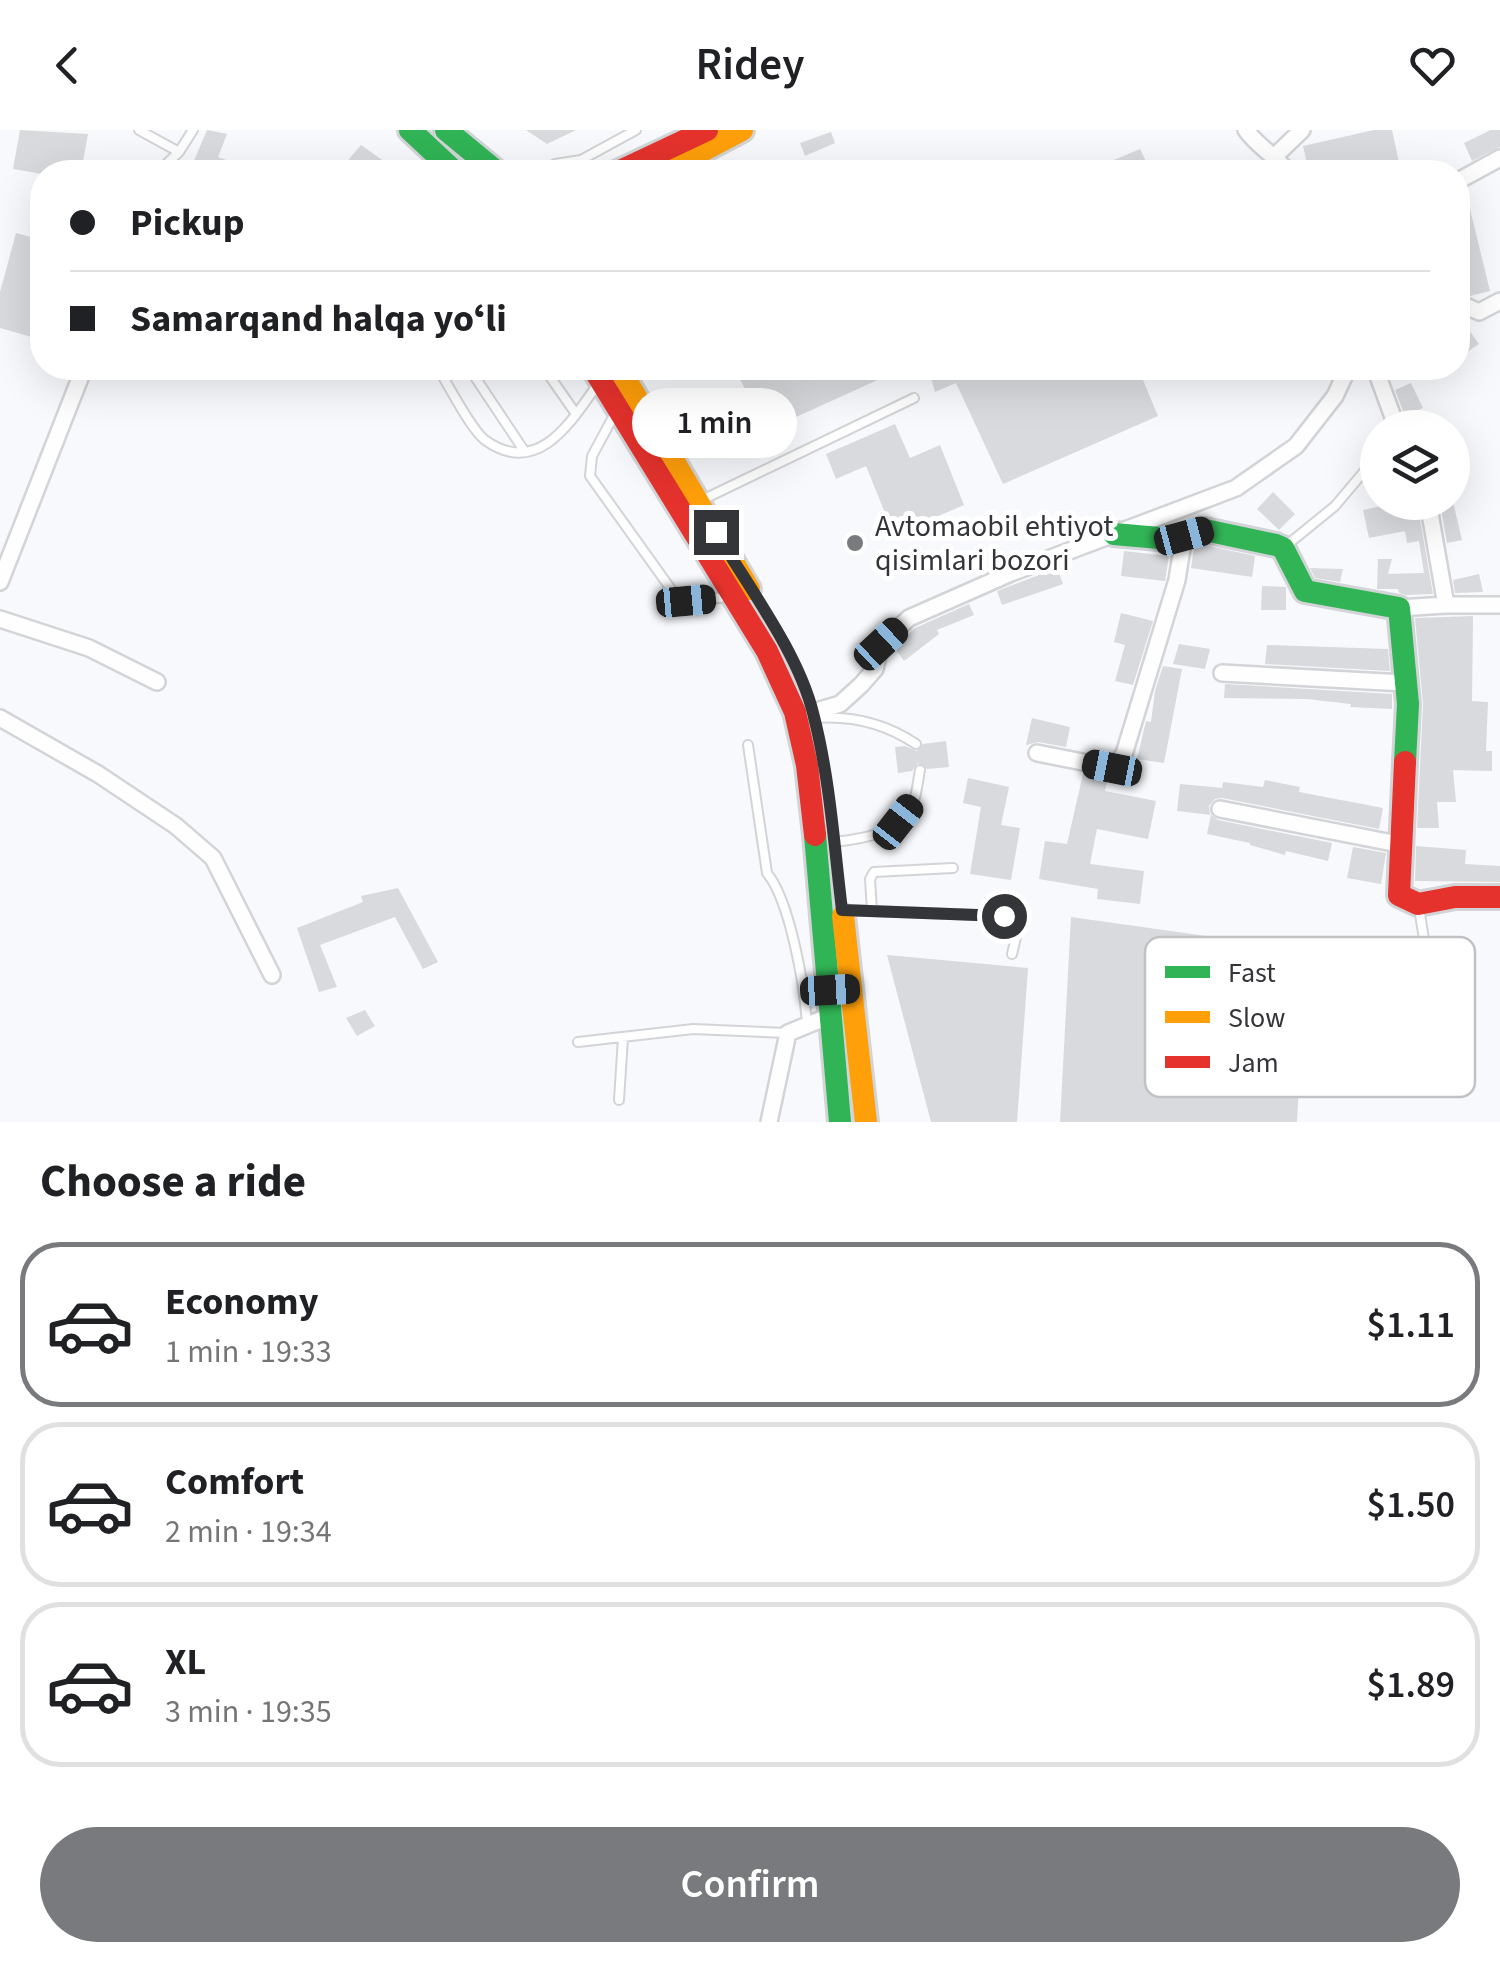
<!DOCTYPE html>
<html lang="en">
<head>
<meta charset="utf-8">
<style>
  body { margin:0; font-family:"Source Sans 3",sans-serif; background:#f2f2f2; color:#202124; height:100vh; display:flex; flex-direction:column; font-size:38px; white-space:nowrap }
  * { box-sizing:border-box; margin:0 }
  p { font-size:32px; color:#757577 }
  .icon { flex:none; width:55px; height:55px; fill:none; stroke:currentColor; stroke-width:2; stroke-linecap:round; stroke-linejoin:round }
  .map { position:relative; height:992px; overflow:hidden }
  .drawer { display:flex; flex-direction:column; background:#fff; flex:1 }
  .drawer>* { flex:none }
  .top-card { position:absolute; left:30px; top:30px; width:1440px; height:220px; border-radius:40px; box-shadow:0 10px 40px #0002; display:grid; align-content:center; height:220px; padding:0 40px; background:#fff }
  .tools { position:absolute; left:1360px; top:280px; display:grid; gap:20px }
  .tools a { display:grid; place-items:center; width:110px; height:110px; border-radius:50%; background:#fff; box-shadow:0 10px 40px #0002; font-size:50px }
  .end { position:absolute; width:45px; height:45px; margin:-22px; border:12px solid #343539; background:#fff; box-shadow:0 0 0 5px #fff }
  .from { border-radius:50% }
  .bubble { position:absolute; height:70px; border-radius:35px; background:#fff; box-shadow:0 10px 40px #0002; font-size:32px; font-weight:600; line-height:70px; text-align:center }
  .car { position:absolute; width:30px; height:60px; margin:-30px -15px; border-radius:12px; box-shadow:0 0 8px 2px #0007; background:linear-gradient(#222 24%,#8ab4d8 0 40%,#222 0 76%,#8ab4d8 0 86%,#222 0) }
  .top-card b { display:flex; align-items:center; gap:35px; height:95px; font-size:38px }
  .top-card b+b { border-top:2px solid #e0e0e0 }
  .top-card i { width:25px; height:25px; background:#202124 }
  ul { padding:0; list-style:none }
  li { display:flex; align-items:center; gap:30px; height:165px; margin:0 20px 15px; padding:0 20px; border:5px solid #e0e0e0; border-radius:40px }
  li div { flex:1 }
  li b { display:block; font-size:38px }
  li em { font-style:normal; font-weight:600 }
  li.selected { border-color:#787a7d }
  li>.icon { width:90px; height:90px; stroke-width:1.5 }
  h2 { padding:0 40px; font-size:45px; line-height:120px }
  .cta { display:flex; gap:20px; margin-top:auto; padding:20px 40px }
  .cta a { flex:1; height:115px; border-radius:60px; background:#787a7d; color:#fff; font-size:40px; font-weight:600; line-height:115px; text-align:center }
  header { display:flex; justify-content:space-between; align-items:center; height:130px; padding:0 40px; background:#fff; font-size:45px; font-weight:600 }
  .map>svg:first-child { display:block }
</style>
</head>
<body>
<header><svg class="icon" aria-label="back" viewBox="0 0 24 24"><path d="M15 5l-7 7 7 7"/></svg>Ridey<svg class="icon" aria-label="heart" viewBox="0 0 24 24"><path d="M12 20l-8-8c-3-5 5-10 8-4 3-6 11-1 8 4z"/></svg></header>
<div class="map">
<svg width="1500" height="992" viewBox="0 0 1500 992">
  <rect width="100%" height="100%" fill="#f7f9fc"/>
  <!-- building -->
  <path fill="#d8dadd" d="M20,0L88,4L81,42L42,44L13,39Z
    M207,0L227,4L218,27L257,42H228L193,33Z
    M526,0H576L547,14Z
    M1374,0H1392L1401,42H1309L1303,16Z
    M1491,0H1500V17L1472,31L1464,13Z
    M831,2L835,13L805,26L800,13Z
    M361,15L399,42H338Z
    M1140,19L1151,42H1085Z
    M1470,79L1490,161L1470,166L1464,160L1458,133V82Z
    M16,103L42,110V210L0,198V162Z
    M1458,185L1479,214L1464,224L1458,214Z
    M752,238H904L763,302L752,278L755,277L737,244Z
    M928,238H1138L1158,286L1003,354L956,253L935,262Z
    M1411,253L1423,278L1405,286L1395,260Z
    M895,294L910,328L940,315L964,375L894,405L866,336L836,349L826,324Z
    M1273,362L1295,384L1279,400L1257,379Z
    M1400,372H1417L1433,464L1406,465L1399,463L1398,459H1377L1378,429H1392L1388,444L1424,443L1419,411L1407,413L1405,401L1369,408L1363,380Z
    M1440,372H1453L1462,410L1447,413Z
    M1205,415L1255,426L1252,447L1191,438L1194,418Z
    M1124,421L1169,426L1165,451L1121,446Z
    M1057,438L1063,454L1002,475L997,461Z
    M1310,438L1343,439L1340,452L1315,448Z
    M1479,444L1483,462L1455,463L1453,450Z
    M1262,456L1286,457V480H1261Z
    M969,474L974,485L937,500L939,504L904,531L894,517L915,498Z
    M1121,483L1153,491L1133,555L1115,551L1125,515L1114,512Z
    M1473,486L1472,571L1488,572L1486,621H1492V641L1453,640L1456,672H1437L1439,698H1417L1423,574L1415,488Z
    M1179,514L1210,519L1205,539L1173,534Z
    M1267,515L1388,519L1390,541L1265,534Z
    M1163,536L1182,539L1164,633L1137,629L1146,591L1151,592L1155,561Z
    M1225,554L1392,564V579L1350,577L1351,574L1307,569L1224,568Z
    M1032,588L1070,597L1066,617L1038,612L1026,615Z
    M946,611L949,637L927,639L918,633L912,641L898,643L895,617L905,616L917,621L923,614Z
    M1083,644L1108,648L1105,661L1156,671L1148,709L1097,699L1090,734L1144,741L1140,774L1097,769L1098,759L1039,749L1045,711L1067,714Z
    M968,648L1009,657L1001,695L1020,698L1011,750L970,744L981,677L963,673Z
    M1265,650L1300,657L1299,662L1383,678L1379,699L1222,668L1215,669L1209,676L1210,684L1218,690L1332,713L1328,731L1286,721L1285,725L1250,715V713L1207,704L1211,685L1177,681L1180,654L1222,658L1223,652L1263,657Z
    M1416,716L1466,720L1465,734L1500,736V752L1415,751Z
    M1353,717L1386,723L1381,754L1347,748Z
    M398,758L438,832L423,839L395,787L320,815L337,857L319,862L297,798L363,772L361,766Z
    M1071,787L1306,820L1297,992H1060Z
    M887,825L1028,838L1017,992H931Z
    M365,880L375,896L357,906L346,888Z"/>
  <g fill="none" stroke-linecap="round" stroke-linejoin="round">
    <defs>
      <path id="lane" d="M139,0L179,22
        M158,42L179,22L193,0
        M540,42L555,34L581,30L636,0
        M438,238C447,253 472,301 485,310C536,347 569,295 595,258
        M469,238L525,322
        M544,238L576,284
        M612,289L592,326L590,346L678,469L720,468
        M702,370L914,268
        M1287,415L1335,376L1378,325
        M814,588C852,585 885,593 916,614
        M748,615L767,743C790,771 805,857 807,896
        M834,712C863,709 899,704 913,673C917,664 918,650 920,640
        M1419,778L1431,853L1438,872
        M847,780L1004,786L1017,803L1012,824
        M872,781L870,749L874,742L953,738
        M578,912L693,899L788,903
        M619,970L623,908"/>
      <path id="street" d="M1246,0C1258,17 1275,25 1288,42
        M1275,26L1302,0
        M1458,51L1500,28
        M1458,169L1459,173L1479,182L1500,171
        M1375,238L1397,298
        M1428,372L1446,475H1500
        M0,452L84,238
        M1399,478L1446,475
        M0,489L89,518L157,552
        M1222,543L1404,553
        M813,582L840,574L861,555L875,539L881,514L909,488L1011,443L1236,358L1296,316L1335,266L1348,238
        M0,588L98,644L176,696L213,728L272,845
        M1037,623L1113,638L1124,624L1177,450L1184,406
        M1220,679L1403,715
        M769,992L788,903L832,885"/>
      <path id="fast" d="M410,0L455,42
        M446,0L497,42
        M1114,404L1171,409L1205,400L1276,415L1283,418L1305,461L1399,478L1408,574L1405,632
        M815,705L840,992"/>
      <path id="slow" d="M662,42L742,0
        M619,238L749,459
        M843,786L866,992"/>
      <path id="jam" d="M618,42L707,0
        M593,238L767,521L795,582L807,635L815,705
        M1405,632L1399,765L1418,774L1455,767H1500"/>
    </defs>
    <!-- lane casing -->
    <use href="#lane" stroke="#d2d4d7" stroke-width="12"/>
    <!-- street casing -->
    <use href="#street" stroke="#d2d4d7" stroke-width="20"/>
    <!-- fast casing -->
    <use href="#fast" stroke="#d2d4d7" stroke-width="28"/>
    <!-- slow casing -->
    <use href="#slow" stroke="#d2d4d7" stroke-width="28"/>
    <!-- jam casing -->
    <use href="#jam" stroke="#d2d4d7" stroke-width="28"/>
    <!-- lane -->
    <use href="#lane" stroke="#fefeff" stroke-width="8"/>
    <!-- street -->
    <use href="#street" stroke="#fefeff" stroke-width="15"/>
    <!-- fast -->
    <use href="#fast" stroke="#30b455" stroke-width="22"/>
    <!-- slow -->
    <use href="#slow" stroke="#ff9f0a" stroke-width="22"/>
    <!-- jam -->
    <use href="#jam" stroke="#e5322d" stroke-width="22"/>
  </g>
  <g fill="none" stroke-linecap="round" stroke-linejoin="round">
    <!-- route -->
    <path stroke="#343539" stroke-width="12" d="M716,402C748,457 798,522 813,583C830,648 834,715 842,780L1004,786"/>
  </g>
  <!-- markers -->
  <circle fill="#787a7d" stroke="#fff" stroke-width="4" cx="855" cy="413" r="10"/>
  <g text-anchor="middle" stroke-width="10" stroke-linejoin="round" paint-order="stroke">
    <!-- poi labels -->
    <g font-size="30" fill="#343539" stroke="#fff" text-anchor="start">
      <text x="875" y="406">Avtomaobil ehtiyot<tspan x="875" dy="34">qisimlari bozori</tspan></text>
    </g>
  </g>
  <!-- legend -->
  <rect x="1145" y="807" width="330" height="160" rx="15" fill="#fff" stroke="#c2c2c4" stroke-width="2.5"/>
  <rect x="1165" y="836" width="45" height="12" fill="#30b455"/>
  <rect x="1165" y="881" width="45" height="12" fill="#ff9f0a"/>
  <rect x="1165" y="926" width="45" height="12" fill="#e5322d"/>
  <g font-size="28" fill="#343539">
    <text x="1228" y="852">Fast</text>
    <text x="1228" y="897">Slow</text>
    <text x="1228" y="942">Jam</text>
  </g>
</svg>
<div class="tools">
<a><svg class="icon" aria-label="layers" viewBox="0 0 24 24"><path d="M12 4l9 5-9 5-9-5zM3 14l9 5 9-5"/></svg></a>
</div>
<i class="end from" style="left:1004px;top:786px"></i>
<i class="end" style="left:716px;top:402px"></i>
<div class="bubble" style="left:632px;top:258px;width:165px">1 min</div>
<i class="car" style="left:1184px;top:406px;rotate:75deg"></i>
<i class="car" style="left:686px;top:471px;rotate:85deg"></i>
<i class="car" style="left:881px;top:514px;rotate:47deg"></i>
<i class="car" style="left:1112px;top:638px;rotate:281deg"></i>
<i class="car" style="left:898px;top:692px;rotate:38deg"></i>
<i class="car" style="left:830px;top:860px;rotate:87deg"></i>
<div class="top-card">
<b><i class="from"></i>Pickup</b>
<b><i></i>Samarqand halqa yoʻli</b>
</div>
</div>
<section class="drawer">
<h2>Choose a ride</h2>
<ul>
<li class="selected"><svg class="icon" aria-label="car" viewBox="0 0 24 24"><path d="M5 17H2v-5l4-1 3-4h7l3 4 3 1v5h-3M9 17h6M6 11h13"/><circle cx="7" cy="17" r="2"/><circle cx="17" cy="17" r="2"/></svg><div><b>Economy</b><p>1 min · 19:33</p></div><em>$1.11</em></li>
<li><svg class="icon" aria-label="car" viewBox="0 0 24 24"><path d="M5 17H2v-5l4-1 3-4h7l3 4 3 1v5h-3M9 17h6M6 11h13"/><circle cx="7" cy="17" r="2"/><circle cx="17" cy="17" r="2"/></svg><div><b>Comfort</b><p>2 min · 19:34</p></div><em>$1.50</em></li>
<li><svg class="icon" aria-label="car" viewBox="0 0 24 24"><path d="M5 17H2v-5l4-1 3-4h7l3 4 3 1v5h-3M9 17h6M6 11h13"/><circle cx="7" cy="17" r="2"/><circle cx="17" cy="17" r="2"/></svg><div><b>XL</b><p>3 min · 19:35</p></div><em>$1.89</em></li>
</ul>
<div class="cta"><a>Confirm</a></div>
</section>
</body>
</html>
